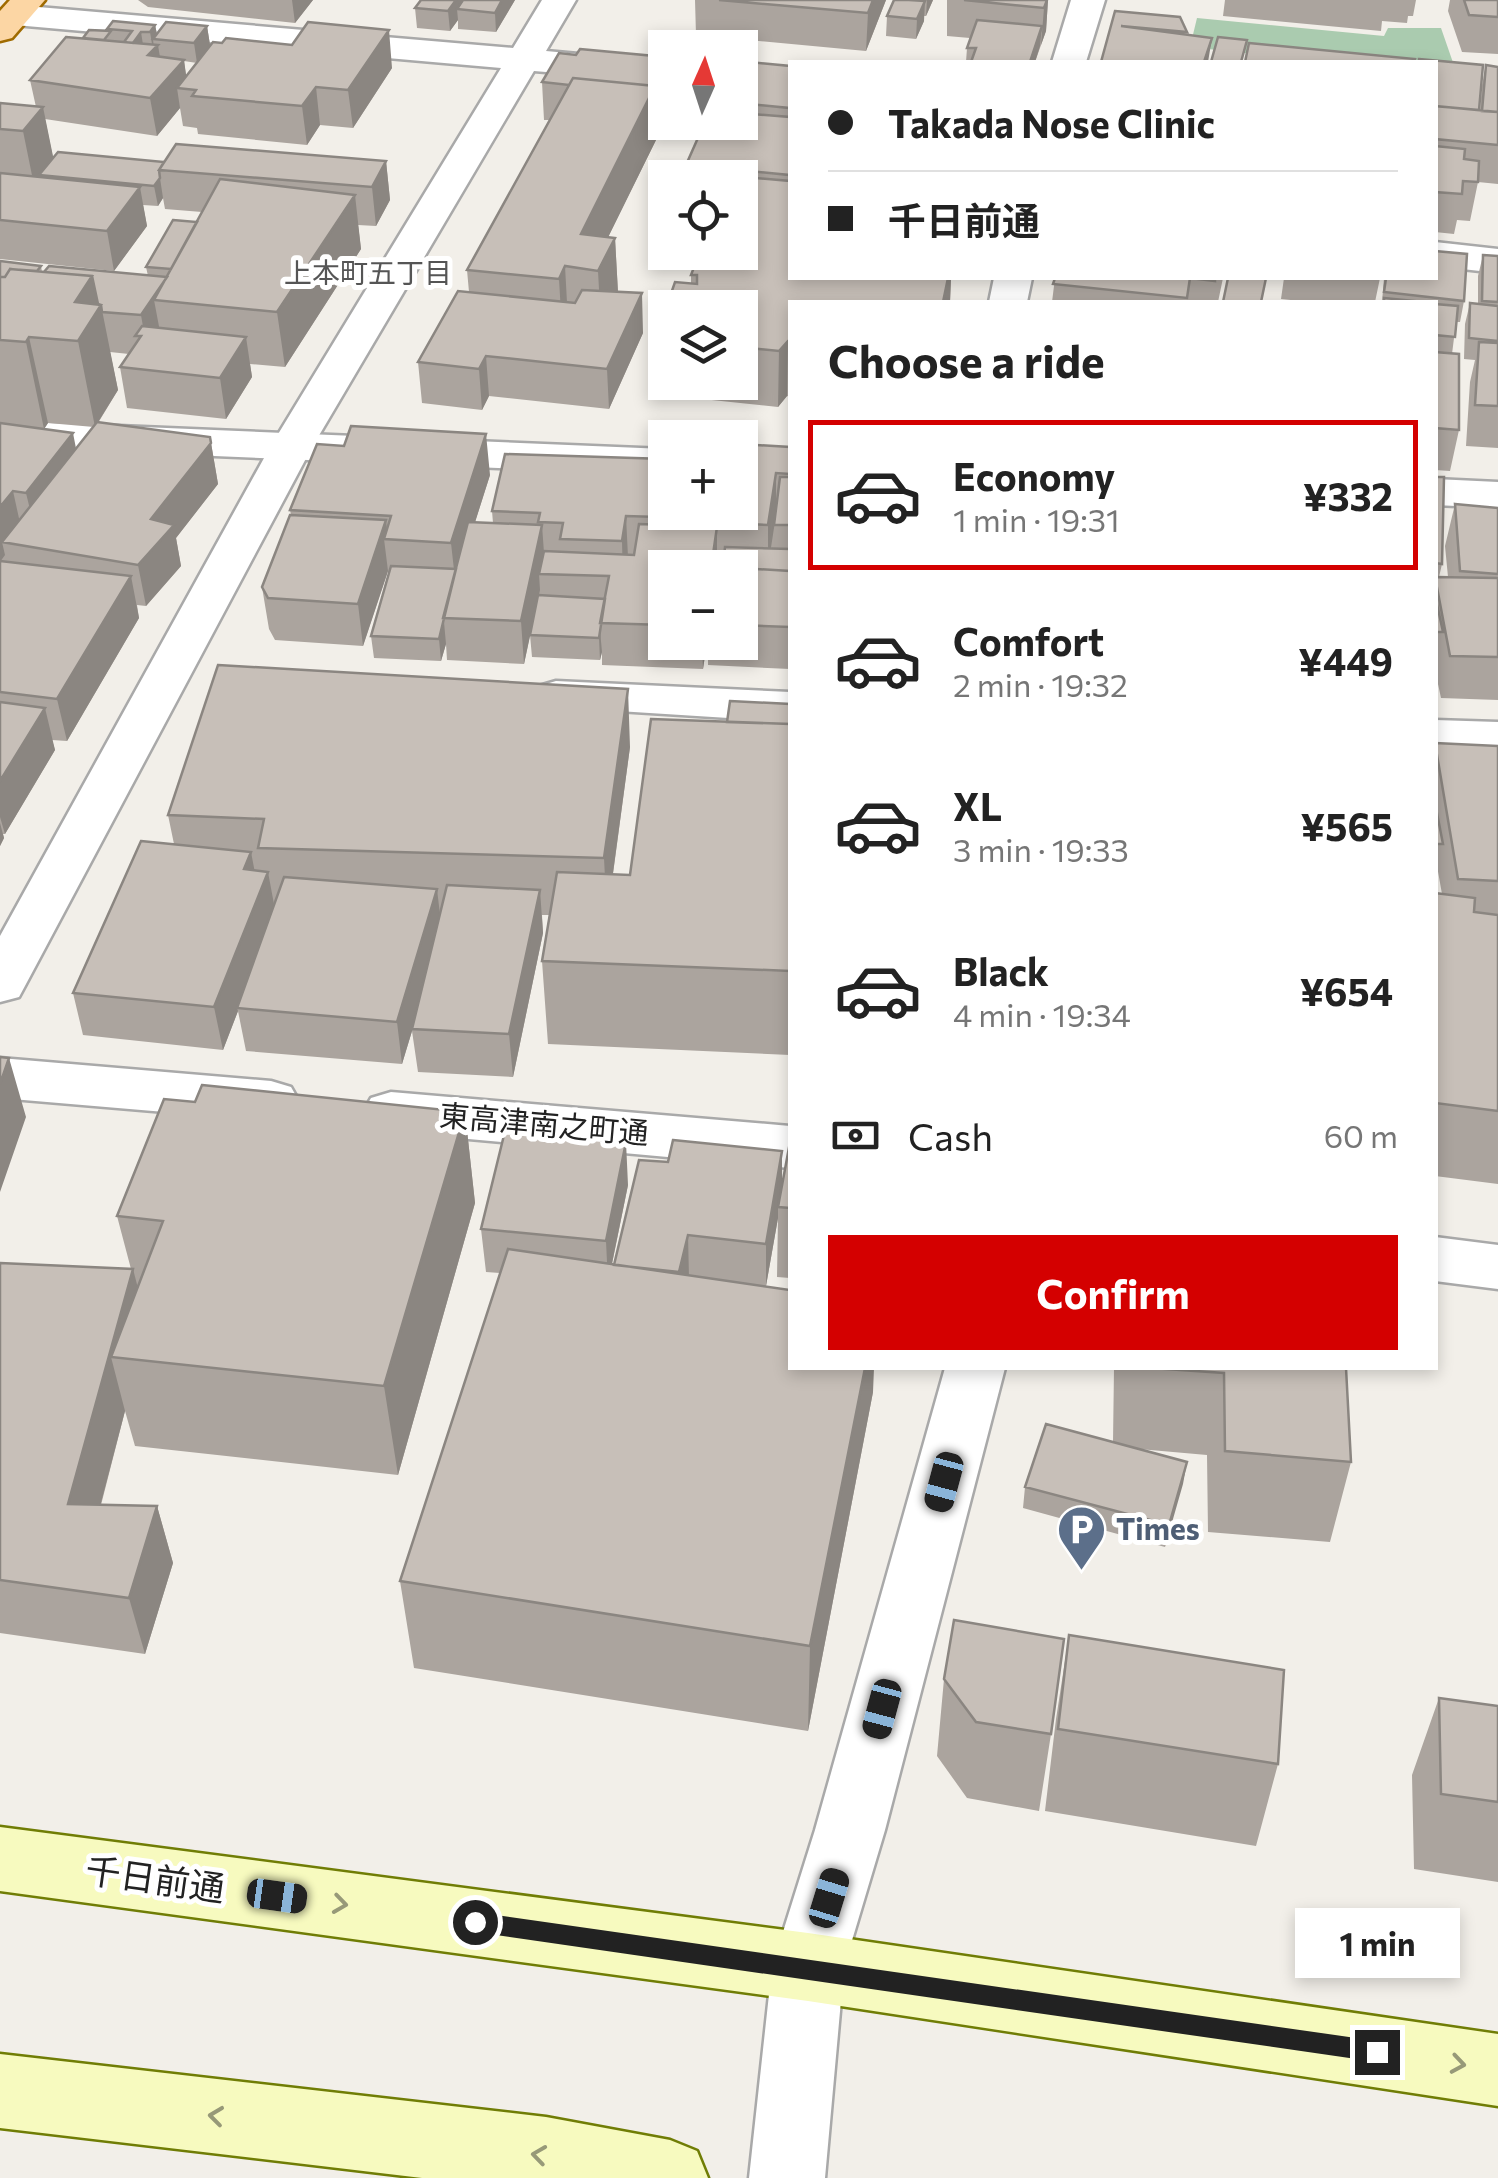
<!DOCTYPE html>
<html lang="en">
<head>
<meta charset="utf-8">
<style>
  body { margin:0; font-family:Commissioner,"Noto Sans JP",sans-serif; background:#f6f6f6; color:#222; height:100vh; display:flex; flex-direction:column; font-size:38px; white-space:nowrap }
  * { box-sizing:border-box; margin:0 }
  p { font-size:32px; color:#767676 }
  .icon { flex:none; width:55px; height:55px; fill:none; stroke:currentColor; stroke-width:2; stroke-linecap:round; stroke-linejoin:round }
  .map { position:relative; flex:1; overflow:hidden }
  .details { position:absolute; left:788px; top:300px; width:650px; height:1070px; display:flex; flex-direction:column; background:#fff; border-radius:0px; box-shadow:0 5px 15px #0003 }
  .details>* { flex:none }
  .banner { position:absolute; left:788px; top:60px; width:650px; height:220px; border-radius:0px; box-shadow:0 5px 15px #0003; display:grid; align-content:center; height:220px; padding:0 40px; background:#fff }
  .needle { width:65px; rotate:3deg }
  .controls { position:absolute; left:648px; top:30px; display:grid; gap:20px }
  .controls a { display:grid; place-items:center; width:110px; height:110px; border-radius:0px; background:#fff; box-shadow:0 5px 15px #0003; font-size:50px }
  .end { position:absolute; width:45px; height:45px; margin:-22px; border:12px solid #222; background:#fff; box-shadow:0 0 0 5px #fff }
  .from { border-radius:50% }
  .bubble { position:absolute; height:70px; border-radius:0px; background:#fff; box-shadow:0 5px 15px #0003; font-size:32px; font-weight:700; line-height:70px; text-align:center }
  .car { position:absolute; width:30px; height:60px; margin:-30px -15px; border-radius:12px; box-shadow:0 0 8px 2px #0007; background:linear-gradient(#222 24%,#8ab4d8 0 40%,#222 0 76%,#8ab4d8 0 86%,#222 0) }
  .banner b { display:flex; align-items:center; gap:35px; height:95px; font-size:38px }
  .banner b+b { border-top:2px solid #e0e0e0 }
  .banner i { width:25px; height:25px; background:#222 }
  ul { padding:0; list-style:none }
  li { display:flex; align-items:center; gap:30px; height:150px; margin:0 20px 15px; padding:0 20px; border:5px solid transparent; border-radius:0px }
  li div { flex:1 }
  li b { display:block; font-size:38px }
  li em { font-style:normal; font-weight:700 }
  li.active { border-color:#d40000 }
  li>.icon { width:90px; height:90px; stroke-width:1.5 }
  h2 { padding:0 40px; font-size:45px; line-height:120px }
  .pay { display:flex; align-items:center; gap:25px; height:110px; padding:0 40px; font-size:38px }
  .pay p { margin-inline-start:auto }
  .button { display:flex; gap:20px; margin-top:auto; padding:20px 40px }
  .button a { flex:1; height:115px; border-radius:0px; background:#d40000; color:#fff; font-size:40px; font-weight:700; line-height:115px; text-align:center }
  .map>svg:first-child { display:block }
</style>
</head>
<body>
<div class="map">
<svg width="1498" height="2178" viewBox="0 0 1498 2178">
  <rect width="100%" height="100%" fill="#f2efe9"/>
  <!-- cemetery -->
  <path fill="#aacbaf" d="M1197,18L1384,36L1388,28H1441L1458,77L1435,62H1325L1190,47Z"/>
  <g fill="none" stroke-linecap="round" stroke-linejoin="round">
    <defs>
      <path id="minor" d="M542,0H576L546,51L665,62V82L534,71L311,449L26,984L19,997L0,1002V936L269,449L501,68L15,25L3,22L0,12L15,5L513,48Z
        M1435,242L1498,249V273L1435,266Z
        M556,681L790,692V722L539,706L532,696L539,686Z
        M1435,720L1498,722V752L1435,750Z
        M945,1368H1005L885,1830L844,1967L825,2178H749L772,1967L815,1830Z"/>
      <path id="tertiary" d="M1071,0H1105L1086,62H1052Z
        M994,278H1032L1027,302H989Z
        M0,421L665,449V475L0,447Z
        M1435,479L1498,482V508L1435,505Z
        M0,1058L271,1081L291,1087L299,1101L291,1115L271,1121L0,1098Z
        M391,1092L790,1126V1168L391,1132L371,1126L363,1112L371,1098Z
        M1435,1237L1498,1245V1289L1435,1281Z"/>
      <path id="secondary" d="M0,1827L808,1933L1498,2034V2106L808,2001L0,1891Z
        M0,2054L546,2117L670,2140L697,2151L708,2178H422L0,2128Z"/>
      <path id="primary" d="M10,0H45L12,38L0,41V11Z"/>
    </defs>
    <!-- minor casing -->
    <use href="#minor" stroke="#a9a9a9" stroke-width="5"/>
    <!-- tertiary casing -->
    <use href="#tertiary" stroke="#a9a9a9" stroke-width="5"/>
    <!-- secondary casing -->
    <use href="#secondary" stroke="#707d05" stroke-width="5"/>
    <!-- primary casing -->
    <use href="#primary" stroke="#a06b00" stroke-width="5"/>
    <!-- minor -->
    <use href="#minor" fill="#fff" fill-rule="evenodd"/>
    <!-- tertiary -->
    <use href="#tertiary" fill="#fff" fill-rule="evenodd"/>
    <!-- secondary -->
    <use href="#secondary" fill="#f7fabf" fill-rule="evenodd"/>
    <!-- primary -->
    <use href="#primary" fill="#fcd6a4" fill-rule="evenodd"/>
  </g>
  <!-- wall -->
  <path fill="#aba49e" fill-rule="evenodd" d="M138,0H313L295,23L148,7Z
    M421,0H515L496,32L458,29V20L450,31L417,28L415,8Z
    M695,0H886L866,51L696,35Z
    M894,0H933L926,16H924V21L916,39L886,36L887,16Z
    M947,0H1048L1046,31L1035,62H966L967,48L970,38L947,36Z
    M1225,0H1416L1413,16H1408L1407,23L1382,21L1381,31L1223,16Z
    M1450,0H1498V54L1462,52L1448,11Z
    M155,25L157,34L207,26L210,45L197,63L184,61L186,76L392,68L353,128L320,125L307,145L198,134L197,128L183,126L180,108L157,136L45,119L53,158L164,162L386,161L390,200L376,226L358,225L361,249L285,367L250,364L252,377L226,419L127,408L120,367L129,354L110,352L118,390L98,423L210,437L218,484L176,538L181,566L146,606L137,605L139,618L67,741L52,740L55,750L5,834H3L4,838L0,846V261L41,266L42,272L148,276L146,267L197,222L202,212L165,209L163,198L158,206L143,205L147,226L114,271L0,259V103L36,107L30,80L83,38L108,31L107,29ZM48,423L94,427L76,449L44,429Z
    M576,55L665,57V119L657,132V138L608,237L615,238L618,292L643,333L609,409L489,396L482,410L422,403L418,362L469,292L467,270L550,120H544L542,82Z
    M740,61L790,66V278H951L950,302H790V397L787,396L778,407L683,397L682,382H740V308L691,284V275L740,178H687L686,165L698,138L666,135V122H740Z
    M1435,62L1480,110L1482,85L1486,65L1498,67V184L1478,182L1470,221L1457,220L1454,234L1435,232Z
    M1483,255L1498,256V448L1466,446L1470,382L1475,360L1464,359L1465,324L1470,303L1478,304V276Z
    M1055,278H1223L1218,302H1052Z
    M1284,278H1380L1375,302H1310L1281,299Z
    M1384,278H1435L1464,301L1460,322H1456L1452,354L1459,430L1450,471L1435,470V302H1382Z
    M665,311V372L663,316Z
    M790,447V669L708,665V642H740V568H665V642H707L703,669L602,665V652L600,660L532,657L530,635L524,664L447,660L446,644L441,661L374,658L371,636L388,575V571L363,646L275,640L269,629L262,587L291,515L290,510L490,475L475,522L493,523L492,511L700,512L698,527H705V522Z
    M1435,477L1442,564L1439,577H1448L1445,546L1455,504L1498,508V700L1441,698L1435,670Z
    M790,704V1055L548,1044L542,961L549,915H542L543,933L513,1077L418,1072L412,1031L402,1064L246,1051L238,1011L223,1050L83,1035L73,993L174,844L168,815L630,747L613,874L630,875L727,722Z
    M1435,743L1498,746V1184L1435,1176V893L1442,894L1437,866L1435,876Z
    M195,1102L465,1112L475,1203L398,1475L135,1446L125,1411L101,1505L157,1506L173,1563L145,1654L0,1633V1263L131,1269L117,1216Z
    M790,1142V1278L777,1277L778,1218L766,1286L873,1392L808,1731L414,1668L400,1581L500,1273L486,1272L481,1229L628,1185L612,1264L614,1265L668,1162L782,1151V1185Z
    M1114,1368H1346L1351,1462L1330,1542L1208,1532L1207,1455L1139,1449L1187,1462L1165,1547L1023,1508L1025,1487L1113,1442Z
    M1069,1635L1278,1764L1256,1846L1045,1811L1056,1719Z
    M944,1679L1051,1734L1039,1811L967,1798L937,1756Z
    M1439,1698L1498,1706V1882L1414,1869L1412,1775Z"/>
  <!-- shaded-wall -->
  <path fill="#8b8681" d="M292,0H313L295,23Z
    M456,0H465L457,9L458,20L450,31L448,11Z
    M502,0H515L496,32L495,13Z
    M873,0H886L866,51L868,13Z
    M927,0H933L926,16Z
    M1047,0H1048L1046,31L1041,45L1044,8Z
    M925,1L924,21L916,39L917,19Z
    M155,25L158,39H153L154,49L158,45L164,82L184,60L188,89L177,88L180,108L157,136L150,98L148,55L153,50L150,32Z
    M207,26L210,45L197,63L194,43Z
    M1042,26L1040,46L1035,62H1030Z
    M389,30L392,68L353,128L348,90Z
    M141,32L144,51L127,50Z
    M1212,38L1208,62H1204Z
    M665,79V119L658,132L657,94Z
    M655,86L657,138L592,270L581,234Z
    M316,87L320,125L307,145L302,106Z
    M43,107L56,171L39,175L36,195L23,131Z
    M386,161L390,200L376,226L372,187Z
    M160,178L163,198L158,206L154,186Z
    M140,187L147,226L114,271L107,231Z
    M355,195L361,249L285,367L277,312Z
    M615,238L618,293L601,326L598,271Z
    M565,266L568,321L561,313L559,279Z
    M92,276L101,305L118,390L95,427L78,341L75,302Z
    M167,277L154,300L161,337L148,356L141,315Z
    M948,278H951L950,302H943Z
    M642,293L643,333L609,409L607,369Z
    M29,337L48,423L44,429L26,342Z
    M246,337L252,377L226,419L220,378Z
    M788,341L787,396L778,407L779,351Z
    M486,356L489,396L482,410L479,369Z
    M73,433L81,474L36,534L26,493Z
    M486,434L490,475L458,576L455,579L451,543Z
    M211,443L218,484L176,538L181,566L146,606L138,565L151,519Z
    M776,473V515L768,567V525Z
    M13,491L22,532L2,542L5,555L0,562V507Z
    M694,512H700L694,560L693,518Z
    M626,516L628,557L623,583L622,541Z
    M386,520L388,539H384L388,571L363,646L358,604Z
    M542,525L545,567L539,574L540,590L524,664L521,621Z
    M717,527V568H711Z
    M131,576L139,618L67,741L57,699Z
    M444,622L446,644L441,661L439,639Z
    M600,630L602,652L600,660L599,638Z
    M702,642H707L703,669Z
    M628,689L630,747L607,917L604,858Z
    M45,708L55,750L5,834L0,817V781Z
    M0,823L4,838L0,846Z
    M251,852L259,894L268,872L276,915L237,1008L238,1011L223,1050L214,1007L244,869Z
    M437,889L442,932L402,1064L397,1022Z
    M540,890L543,933L513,1077L509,1034Z
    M9,1058L26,1117L0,1192V1084Z
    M465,1112L475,1203L398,1475L384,1386Z
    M626,1142L628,1185L608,1283L606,1241Z
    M782,1151V1194L778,1207V1218L766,1286V1244Z
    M688,1235L689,1278L681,1314L679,1272Z
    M133,1269L148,1327L111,1357L125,1411L86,1560L68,1504Z
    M865,1368H874L873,1392L808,1731L810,1646Z
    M1187,1462L1183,1484L1165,1547L1169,1525Z
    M157,1506L173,1563L145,1654L129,1598Z"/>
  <!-- building -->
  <path fill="#c7bfb8" stroke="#8b8681" stroke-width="2.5" d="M421,0H456L448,11L415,8Z
    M463,0H502L495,13L457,9Z
    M719,0H873L868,13Z
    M894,0H909L925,1L917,19L887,16Z
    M964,0H1047L1044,8Z
    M1464,0H1498V17L1469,15Z
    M1115,11L1180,17L1187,32L1121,26L1212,38L1204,62H1101Z
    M977,20L1042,26L1030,62H971L976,48H967Z
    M113,21L155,25L150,32H141L133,43L124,42L132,31L107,29Z
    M166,22L207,26L194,43L153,39Z
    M308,22L389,30L348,90L316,87L302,106L192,96L196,90L177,88L213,42L222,43L226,38L292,45Z
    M89,30L111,31L104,40L83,38Z
    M66,37L158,45L148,55L184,60L150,98L30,80Z
    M1218,37L1247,40L1241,62H1211Z
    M1249,43L1415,59L1414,62H1245Z
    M580,49L665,57V79L657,94L655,86L573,78L569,85L542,82L559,53L576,55Z
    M1419,59L1483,65L1479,110L1435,106V62H1419Z
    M740,61L790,66V108L740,103Z
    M1486,65L1498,67V112L1482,111Z
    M573,78L655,86L581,234L615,238L598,271L565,266L559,279L467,270Z
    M0,103L43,107L23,131L0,129Z
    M1435,106L1498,112V145L1435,139Z
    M740,113L790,117V175L686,165L705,122H740Z
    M176,144L386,161L372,187L159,170Z
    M1435,146L1465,149L1464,159L1479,161L1478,182L1463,181L1462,194L1435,192Z
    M58,152L164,162L159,170L160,178L154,186L39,175Z
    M0,173L140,187L107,231L0,220Z
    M733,176L790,181V278H948L943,302H790V341H788L779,351L740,347V308H666L675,282L697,284V275H691L700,252H740V178H733Z
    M220,179L355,195L277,312L154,300Z
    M173,220L197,222L171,269L146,267Z
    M1435,251L1467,254L1464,301L1384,292L1386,278H1435Z
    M1483,255L1498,256V302L1482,301Z
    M0,261L41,266L37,271L10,269L5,277H0Z
    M49,266L167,277L141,315L102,312L101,305L98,304L92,276L44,272Z
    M10,269L92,276L75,302L101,305L78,341L29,337L26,342L0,340V277H5Z
    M1055,278H1215V281L1190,278L1187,298L1053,284Z
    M1228,278H1266L1261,302H1223Z
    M582,290L642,293L607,369L486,356L479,369L418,362L458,291L575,303Z
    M1384,298L1424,302H1384Z
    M1470,303L1498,306V341L1469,338Z
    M1435,304L1458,306L1455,337L1435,335Z
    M142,326L246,337L220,378L120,367L141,336H135Z
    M1479,342L1498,343V406L1475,405Z
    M1435,352L1459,354V430L1435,428Z
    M97,422L210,437L211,443L151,519L174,525L138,565L2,542Z
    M0,423L73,433L26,493L13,491L0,507Z
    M351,426L486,434L451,543L384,539L391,516L290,510L317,444L344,446Z
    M740,444L790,447V474L776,473L768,525L705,522L707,512H740Z
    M505,454L665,459V512H694L693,518L626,516L622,541L560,539L563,523L538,522L540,513L492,511Z
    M780,477H790V525H774Z
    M1435,477H1444L1442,564L1435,563Z
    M1455,504L1498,508V574L1460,571Z
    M290,515L386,520L358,604L268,598L262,587Z
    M468,522L542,525L521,621L443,618Z
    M639,524L717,527L711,568H665V625L600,623L609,576L539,574L544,551L634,555Z
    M725,547L790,549V571L723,567Z
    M0,561L131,576L57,699L0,692Z
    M391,566L456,569L439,639L371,636Z
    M740,568L790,571V627L740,625Z
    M1435,577L1498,578V657L1450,656Z
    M538,595L605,599L599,638L530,635Z
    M1435,595L1443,632H1435Z
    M218,665L628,689L604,858L258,848L264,819L168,815Z
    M730,701L790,704V724L727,722Z
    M0,702L45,708L0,781Z
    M651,719L790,724V971L542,961L557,872L630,875Z
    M1435,743L1498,746V881L1458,879Z
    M1435,803L1443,844H1435Z
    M141,841L251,852L244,869L268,872L214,1007L73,993Z
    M284,877L437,889L397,1022L237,1008Z
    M447,885L540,890L509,1034L412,1029Z
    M1435,893L1475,898L1474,912L1498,915V1111L1435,1103Z
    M0,1057L9,1058L0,1084Z
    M202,1085L465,1112L384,1386L111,1357L163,1221L117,1216L164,1099L195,1102Z
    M505,1131L626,1142L606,1241L481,1229Z
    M673,1140L782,1151L766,1244L688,1235L679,1272L614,1265L639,1160L668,1162Z
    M790,1142V1208L778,1207Z
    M508,1249L790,1290V1368H865L810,1646L400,1581Z
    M0,1263L133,1269L68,1504L157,1506L129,1598L0,1580Z
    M1151,1368H1346L1351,1462L1225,1451L1224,1373Z
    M1046,1424L1187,1462L1169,1525L1025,1487Z
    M954,1620L1064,1639L1051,1734L976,1722L944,1679Z
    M1069,1635L1284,1670L1278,1764L1058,1729Z
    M1439,1698L1498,1706V1802L1441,1794Z"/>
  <!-- one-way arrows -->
  <defs><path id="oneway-chevron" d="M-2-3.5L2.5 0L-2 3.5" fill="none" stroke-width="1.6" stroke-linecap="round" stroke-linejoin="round" transform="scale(2.5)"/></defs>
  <g stroke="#979978">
    <use href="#oneway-chevron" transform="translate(340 1904) rotate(8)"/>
    <use href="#oneway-chevron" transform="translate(1458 2064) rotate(9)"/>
    <use href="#oneway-chevron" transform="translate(216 2116) rotate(-173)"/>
    <use href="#oneway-chevron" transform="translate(539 2155) rotate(-172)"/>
  </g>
  <!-- route -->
  <path fill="#222" d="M475,1912L1377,2041L1388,2052L1377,2062L475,1932L464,1922Z"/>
  <!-- icons -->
  <defs>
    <symbol id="parking-pin" viewBox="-11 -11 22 30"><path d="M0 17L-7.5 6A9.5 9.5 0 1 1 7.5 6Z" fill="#5c6f8a" stroke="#fff"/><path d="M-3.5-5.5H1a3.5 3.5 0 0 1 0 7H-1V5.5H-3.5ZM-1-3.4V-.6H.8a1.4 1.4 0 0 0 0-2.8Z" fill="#fff"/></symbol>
  </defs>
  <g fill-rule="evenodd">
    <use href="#parking-pin" x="1054" y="1502" width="55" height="75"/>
  </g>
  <g text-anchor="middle" stroke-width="10" stroke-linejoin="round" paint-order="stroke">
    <!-- far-neighbourhood labels -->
    <g font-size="28" fill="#555" stroke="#fff">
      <text x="368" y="283">上本町五丁目</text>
    </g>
    <!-- street labels -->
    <g font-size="30" fill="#222" stroke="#fff">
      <text transform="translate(544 1125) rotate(5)" y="10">東高津南之町通</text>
    </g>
    <!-- service labels -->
    <g font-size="30" font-weight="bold" fill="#4e5e75" stroke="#fff" text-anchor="start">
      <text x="1116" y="1540">Times</text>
    </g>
    <!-- near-street labels -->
    <g font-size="35" fill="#222" stroke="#fff">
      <text transform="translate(155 1880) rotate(8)" y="12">千日前通</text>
    </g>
  </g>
</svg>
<div class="controls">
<a><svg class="needle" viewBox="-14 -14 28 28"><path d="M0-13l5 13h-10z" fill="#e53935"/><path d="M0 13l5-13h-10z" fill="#767676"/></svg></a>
<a><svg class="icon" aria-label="locate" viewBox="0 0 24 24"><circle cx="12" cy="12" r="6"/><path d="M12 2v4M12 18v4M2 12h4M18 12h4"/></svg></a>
<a><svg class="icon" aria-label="layers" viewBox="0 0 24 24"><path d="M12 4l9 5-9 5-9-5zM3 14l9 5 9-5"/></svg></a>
<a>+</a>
<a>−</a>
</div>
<i class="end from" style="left:475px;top:1922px"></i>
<i class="end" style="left:1377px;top:2052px"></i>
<div class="bubble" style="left:1295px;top:1908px;width:165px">1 min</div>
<i class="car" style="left:944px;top:1482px;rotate:195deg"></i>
<i class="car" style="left:882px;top:1709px;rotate:195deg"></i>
<i class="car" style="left:277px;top:1896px;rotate:98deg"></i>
<i class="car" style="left:829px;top:1898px;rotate:17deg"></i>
<div class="banner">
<b><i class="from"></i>Takada Nose Clinic</b>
<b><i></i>千日前通</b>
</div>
<section class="details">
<h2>Choose a ride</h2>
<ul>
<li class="active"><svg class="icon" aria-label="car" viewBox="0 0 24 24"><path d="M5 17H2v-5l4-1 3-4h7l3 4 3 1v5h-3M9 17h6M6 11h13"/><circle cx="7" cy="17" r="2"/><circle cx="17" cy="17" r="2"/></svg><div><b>Economy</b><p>1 min · 19:31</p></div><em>¥332</em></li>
<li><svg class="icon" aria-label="car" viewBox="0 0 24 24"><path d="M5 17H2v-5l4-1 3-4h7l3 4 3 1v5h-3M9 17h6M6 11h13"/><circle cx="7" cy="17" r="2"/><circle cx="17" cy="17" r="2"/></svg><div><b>Comfort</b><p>2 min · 19:32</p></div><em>¥449</em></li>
<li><svg class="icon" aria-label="car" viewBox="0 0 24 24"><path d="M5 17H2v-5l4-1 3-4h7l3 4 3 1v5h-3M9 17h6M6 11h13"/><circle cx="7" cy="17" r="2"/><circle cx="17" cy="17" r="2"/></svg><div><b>XL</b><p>3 min · 19:33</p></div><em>¥565</em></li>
<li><svg class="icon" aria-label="car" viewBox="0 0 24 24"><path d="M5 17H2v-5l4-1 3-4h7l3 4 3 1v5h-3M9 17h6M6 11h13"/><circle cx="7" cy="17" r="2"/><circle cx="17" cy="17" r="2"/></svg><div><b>Black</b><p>4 min · 19:34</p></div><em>¥654</em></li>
</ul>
<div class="pay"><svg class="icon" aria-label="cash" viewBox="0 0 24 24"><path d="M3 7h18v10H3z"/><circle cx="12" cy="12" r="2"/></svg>Cash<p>60 m</p></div>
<div class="button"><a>Confirm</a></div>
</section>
</div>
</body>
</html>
